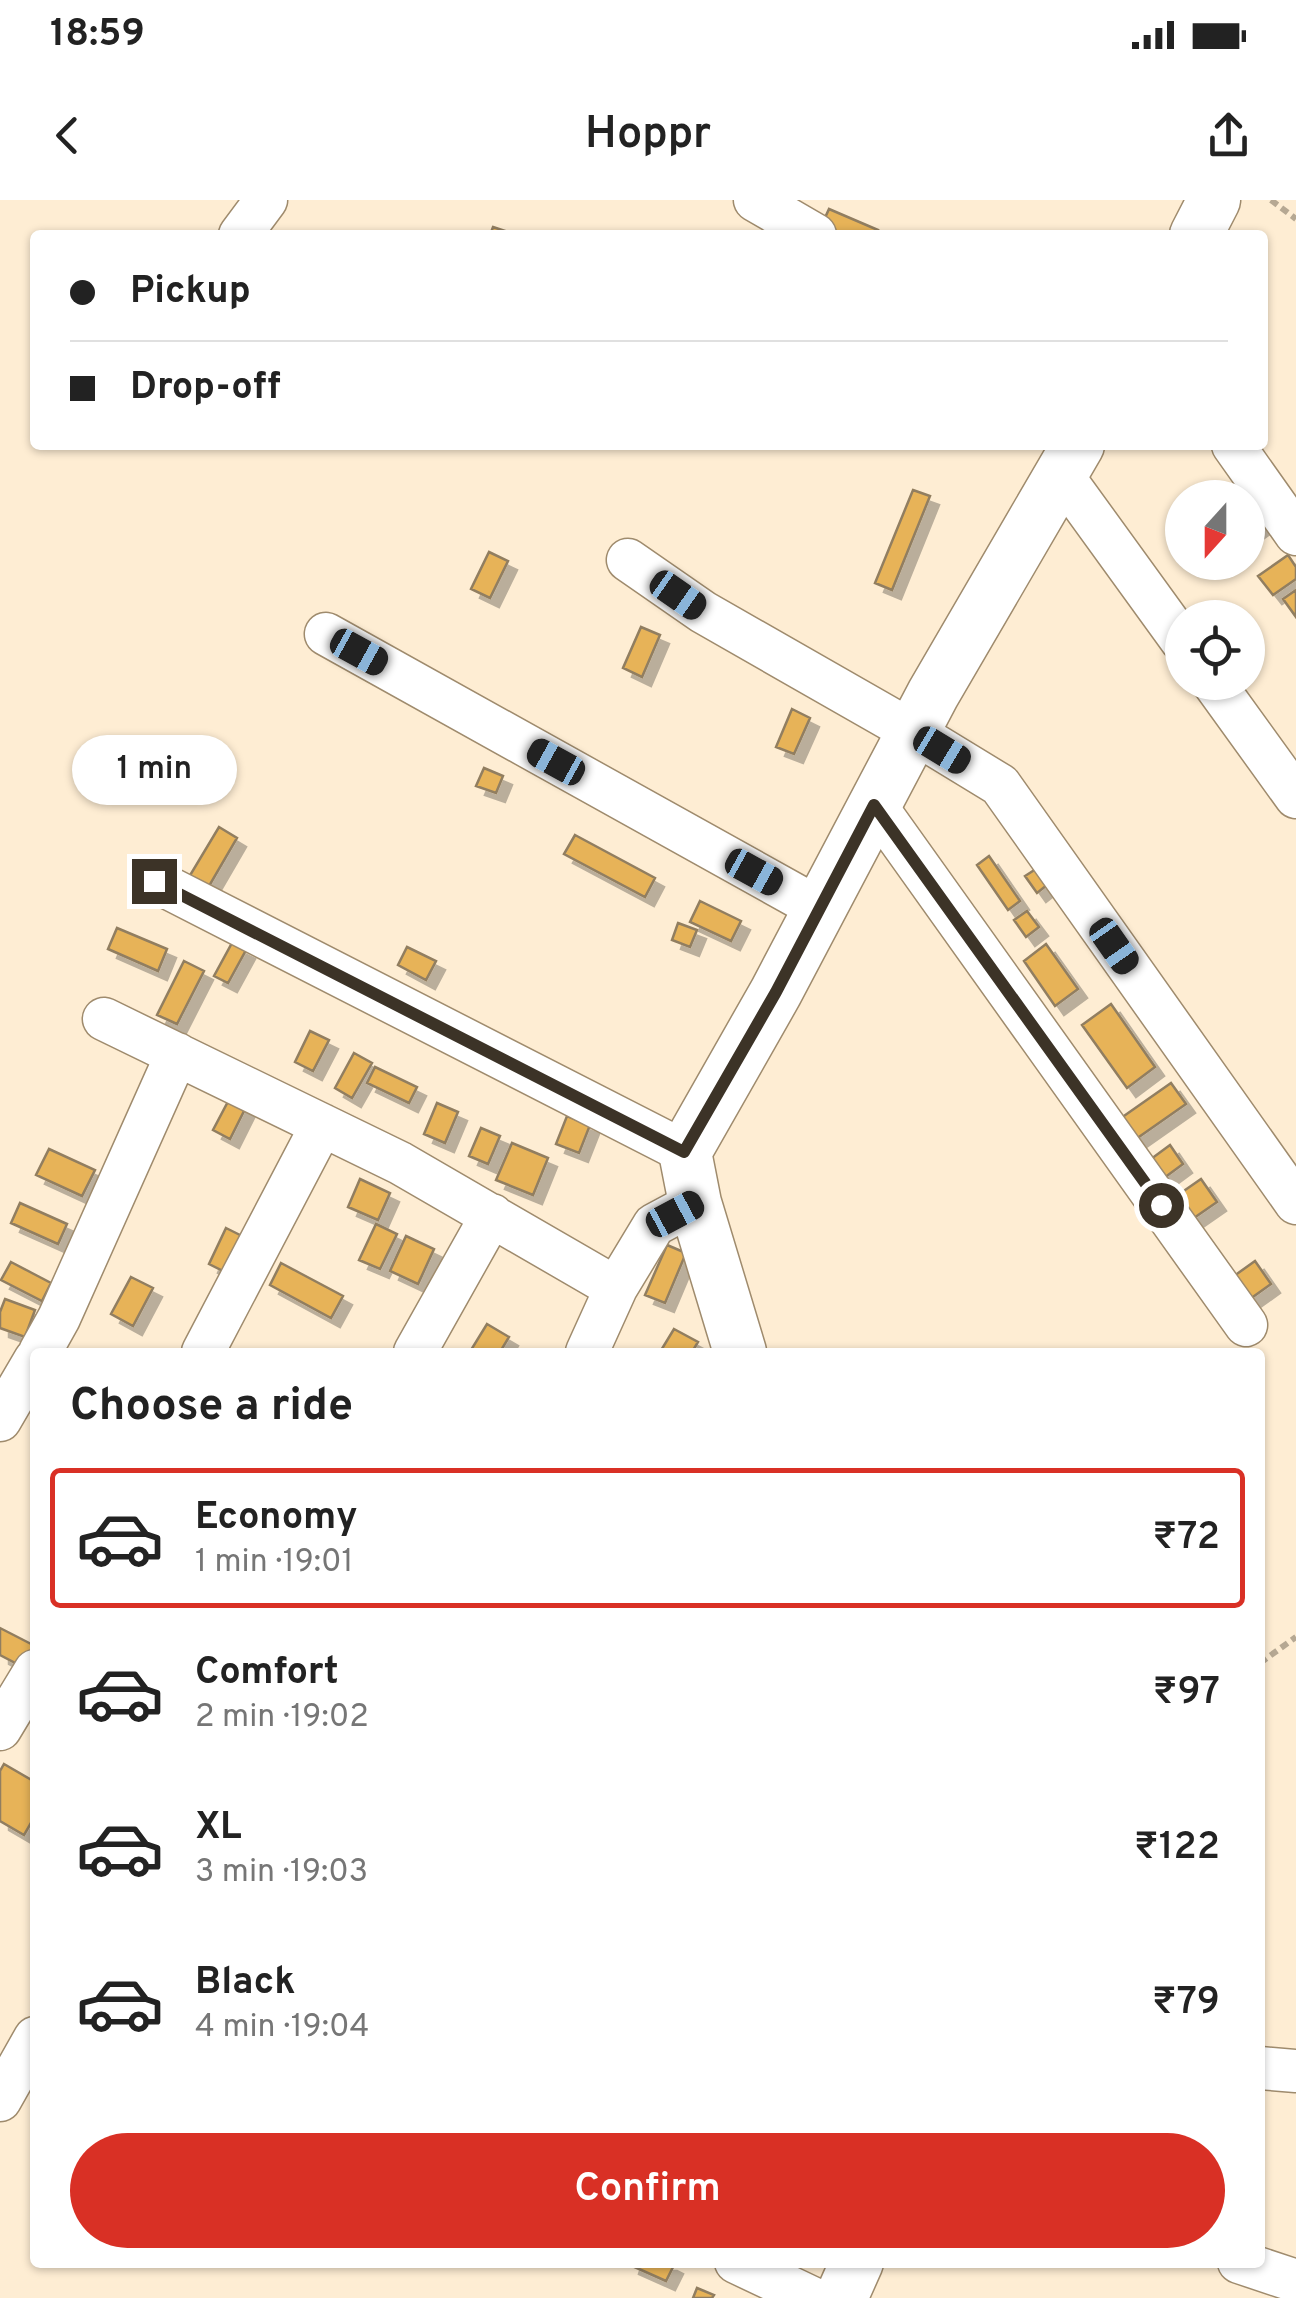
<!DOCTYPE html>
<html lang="en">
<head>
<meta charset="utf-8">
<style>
  body { margin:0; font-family:Overpass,sans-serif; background:#f6f6f6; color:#222; height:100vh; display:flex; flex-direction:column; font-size:38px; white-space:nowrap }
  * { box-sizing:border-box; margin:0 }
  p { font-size:32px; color:#767676 }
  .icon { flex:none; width:55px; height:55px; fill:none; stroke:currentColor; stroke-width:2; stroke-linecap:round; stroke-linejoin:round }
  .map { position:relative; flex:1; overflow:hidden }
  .sheet { position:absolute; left:30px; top:1148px; width:1235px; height:920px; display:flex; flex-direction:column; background:#fff; border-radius:10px; box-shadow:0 2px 8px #0004 }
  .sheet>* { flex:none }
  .guide { position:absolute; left:30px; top:30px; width:1238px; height:220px; border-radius:10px; box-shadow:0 2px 8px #0004; display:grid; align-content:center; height:220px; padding:0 40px; background:#fff }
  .needle { width:65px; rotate:201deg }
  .fabs { position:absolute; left:1165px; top:280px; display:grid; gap:20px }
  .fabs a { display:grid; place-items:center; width:100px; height:100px; border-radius:50%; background:#fff; box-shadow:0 2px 8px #0004; font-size:50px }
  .end { position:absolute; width:45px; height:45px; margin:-22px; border:12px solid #3c3327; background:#fff; box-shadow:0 0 0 5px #fff }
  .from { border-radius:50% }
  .bubble { position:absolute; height:70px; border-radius:35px; background:#fff; box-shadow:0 2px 8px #0004; font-size:32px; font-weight:600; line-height:70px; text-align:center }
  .car { position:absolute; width:30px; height:60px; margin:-30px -15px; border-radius:12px; box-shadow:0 0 8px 2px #0007; background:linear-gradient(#222 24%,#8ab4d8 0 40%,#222 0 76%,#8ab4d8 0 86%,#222 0) }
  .guide b { display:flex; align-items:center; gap:35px; height:95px; font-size:38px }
  .guide b+b { border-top:2px solid #e0e0e0 }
  .guide i { width:25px; height:25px; background:#222 }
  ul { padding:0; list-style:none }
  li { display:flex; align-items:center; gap:30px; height:140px; margin:0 20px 15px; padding:0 20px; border:5px solid transparent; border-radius:10px }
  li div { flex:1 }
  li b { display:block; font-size:38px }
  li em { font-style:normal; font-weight:600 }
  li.active { border-color:#d93025 }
  li>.icon { width:90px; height:90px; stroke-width:1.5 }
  h2 { padding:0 40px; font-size:45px; line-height:120px }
  .action { display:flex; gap:20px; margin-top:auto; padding:20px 40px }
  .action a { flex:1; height:115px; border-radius:60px; background:#d93025; color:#fff; font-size:40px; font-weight:600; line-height:115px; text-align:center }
  .status { display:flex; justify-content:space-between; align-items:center; height:70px; padding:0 50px; background:#fff; direction:ltr }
  .status svg { height:28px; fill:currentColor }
  header { display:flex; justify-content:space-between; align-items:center; height:130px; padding:0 40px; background:#fff; font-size:45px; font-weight:600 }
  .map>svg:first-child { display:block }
</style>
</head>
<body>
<div class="status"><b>18:59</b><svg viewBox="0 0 49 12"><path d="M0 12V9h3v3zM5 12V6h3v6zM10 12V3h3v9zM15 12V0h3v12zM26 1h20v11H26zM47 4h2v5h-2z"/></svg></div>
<header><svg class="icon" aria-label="back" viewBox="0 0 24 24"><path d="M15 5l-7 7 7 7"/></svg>Hoppr<svg class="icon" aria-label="share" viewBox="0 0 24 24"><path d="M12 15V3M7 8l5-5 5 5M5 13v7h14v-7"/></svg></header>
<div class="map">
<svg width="1296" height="2098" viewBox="0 0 1296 2098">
  <defs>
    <filter id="shadow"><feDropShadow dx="9" dy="9" stdDeviation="0" flood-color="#0004"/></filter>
  </defs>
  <rect width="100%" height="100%" fill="#feedd3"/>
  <!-- building -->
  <path fill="#e7b359" stroke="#917e60" stroke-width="2.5" filter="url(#shadow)" d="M829,9L878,30L876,35H827L819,31Z
    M493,27L514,34V35H490Z
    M913,290L930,296L892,390L875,383Z
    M1248,306L1261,325L1248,334Z
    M489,352L508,361L490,398L471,389Z
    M1288,355L1296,367V379L1273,395L1258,376Z
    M1296,390V417L1283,399Z
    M641,427L660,435L642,477L623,468Z
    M792,509L810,518L794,554L776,547Z
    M484,568L503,576L496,593L476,586Z
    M219,627L237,638L205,693L186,682Z
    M575,635L655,678L645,697L564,654Z
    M989,656L1020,701L1008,710L977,665Z
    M1036,669L1047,685L1037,693L1025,676Z
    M700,701L741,721L731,741L690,722Z
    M1027,711L1039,727L1026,737L1014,720Z
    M678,723L697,730L690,747L672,740Z
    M117,728L167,749L158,771L108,749Z
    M232,743L246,750L228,783L214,776Z
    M1046,744L1078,789L1055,806L1024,761Z
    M407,747L436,761L426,780L398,765Z
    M184,761L204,771L177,824L157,815Z
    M1111,804L1155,867L1127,888L1082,825Z
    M310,831L329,840L313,871L295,862Z
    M354,853L372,863L352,898L335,888Z
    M375,867L417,887L409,903L367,883Z
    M1171,883L1186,904L1136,939L1121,918Z
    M232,894L248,903L230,939L213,930Z
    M437,903L458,912L445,943L424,934Z
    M567,916L590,925L579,953L556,944Z
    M481,928L500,936L488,964L469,956Z
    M512,943L548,958L533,995L496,980Z
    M1170,945L1183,964L1164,978L1151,959Z
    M49,949L95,970L82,996L36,975Z
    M360,979L390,993L378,1020L348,1007Z
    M1201,979L1217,1002L1191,1020L1175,997Z
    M20,1003L67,1024L58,1044L11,1023Z
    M376,1024L397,1034L380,1069L359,1060Z
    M226,1028L248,1039L231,1075L209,1064Z
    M406,1036L434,1049L418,1084L390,1071Z
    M667,1045L686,1053L665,1103L645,1095Z
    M1255,1061L1271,1084L1250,1099L1234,1076Z
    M11,1062L51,1083L42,1101L1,1080Z
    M281,1063L343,1096L331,1118L270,1085Z
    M131,1077L153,1088L133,1126L111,1114Z
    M5,1099L35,1110L25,1137L0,1128V1112Z
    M487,1124L509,1137L500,1152H475L471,1150Z
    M674,1129L698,1142L692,1152H660Z
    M0,1428L35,1446L25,1468L0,1455Z
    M4,1564L35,1582V1616L24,1635L0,1621V1571Z
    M631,2062H668L674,2065L666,2081L630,2065Z
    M697,2088L714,2095L712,2098H693Z"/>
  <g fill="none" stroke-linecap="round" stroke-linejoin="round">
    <defs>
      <path id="minor" d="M755,0L815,35
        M240,35L266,0
        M1233,245L1296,334
        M1061,274L1182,441
        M628,360L703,412L913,532L1000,585L1296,1003
        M326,434L820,709
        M1213,482L1296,597
        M875,605L1246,1125
        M155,681L685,952
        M104,819L400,963L616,1088
        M40,1152L59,1118L177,854
        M203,1152L322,925
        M415,1152L492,1015
        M587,1152L616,1088L654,1025L695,1003
        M0,1220L35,1160
        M0,1529L35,1471
        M1260,1868L1296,1871
        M0,1900L35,1838
        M736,2062L812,2098
        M1239,2062L1296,2081"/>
      <path id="tertiary" d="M1196,35L1214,0
        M740,1152L695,1003L685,952L776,792L933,494L1078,245
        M841,2098L857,2062"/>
    </defs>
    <!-- minor casing -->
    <use href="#minor" stroke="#9f8b6d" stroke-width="45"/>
    <!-- tertiary casing -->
    <use href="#tertiary" stroke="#9f8b6d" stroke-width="55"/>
    <!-- path -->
    <path stroke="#b6a893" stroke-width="6" stroke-dasharray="8 5" stroke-linecap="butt" d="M1271,0L1296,19
      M1260,1463L1296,1437"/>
    <!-- minor -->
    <use href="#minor" stroke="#fff" stroke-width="42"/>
    <!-- tertiary -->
    <use href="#tertiary" stroke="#fff" stroke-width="52"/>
  </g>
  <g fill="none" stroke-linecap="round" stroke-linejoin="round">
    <!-- route -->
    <path stroke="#3c3327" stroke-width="12" d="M154,681L684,952L776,792L874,605L1161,1005"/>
  </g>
</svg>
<div class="fabs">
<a><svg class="needle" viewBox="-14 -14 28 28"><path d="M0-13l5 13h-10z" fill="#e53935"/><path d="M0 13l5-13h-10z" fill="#767676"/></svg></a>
<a><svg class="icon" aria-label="locate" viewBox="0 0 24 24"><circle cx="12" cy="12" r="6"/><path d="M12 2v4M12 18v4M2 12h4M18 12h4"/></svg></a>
</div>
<i class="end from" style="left:1161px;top:1005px"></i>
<i class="end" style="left:154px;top:681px"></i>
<div class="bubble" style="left:72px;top:535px;width:165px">1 min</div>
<i class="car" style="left:678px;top:395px;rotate:125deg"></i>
<i class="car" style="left:359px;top:452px;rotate:119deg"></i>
<i class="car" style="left:942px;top:550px;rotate:121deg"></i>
<i class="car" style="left:556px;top:562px;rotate:299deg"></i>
<i class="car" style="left:754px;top:672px;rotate:119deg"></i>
<i class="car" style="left:1114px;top:746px;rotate:145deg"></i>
<i class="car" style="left:675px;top:1014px;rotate:62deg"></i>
<div class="guide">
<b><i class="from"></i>Pickup</b>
<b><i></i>Drop-off</b>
</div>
<section class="sheet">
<h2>Choose a ride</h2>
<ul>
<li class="active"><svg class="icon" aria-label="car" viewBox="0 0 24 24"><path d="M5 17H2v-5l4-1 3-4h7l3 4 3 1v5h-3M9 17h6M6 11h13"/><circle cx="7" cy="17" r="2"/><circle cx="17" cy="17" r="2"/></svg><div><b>Economy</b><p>1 min · 19:01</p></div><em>₹72</em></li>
<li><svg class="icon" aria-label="car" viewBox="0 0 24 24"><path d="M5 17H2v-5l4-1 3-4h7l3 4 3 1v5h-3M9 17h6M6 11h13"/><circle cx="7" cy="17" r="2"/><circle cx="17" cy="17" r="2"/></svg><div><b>Comfort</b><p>2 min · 19:02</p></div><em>₹97</em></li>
<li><svg class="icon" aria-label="car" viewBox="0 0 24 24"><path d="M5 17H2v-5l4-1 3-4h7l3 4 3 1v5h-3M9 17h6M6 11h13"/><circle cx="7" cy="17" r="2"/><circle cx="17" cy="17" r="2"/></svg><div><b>XL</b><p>3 min · 19:03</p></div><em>₹122</em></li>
<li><svg class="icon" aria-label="car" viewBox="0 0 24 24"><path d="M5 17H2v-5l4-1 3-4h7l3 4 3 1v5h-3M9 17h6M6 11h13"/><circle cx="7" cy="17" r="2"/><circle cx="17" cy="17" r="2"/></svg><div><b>Black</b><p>4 min · 19:04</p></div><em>₹79</em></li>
</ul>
<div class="action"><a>Confirm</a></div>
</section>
</div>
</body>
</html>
